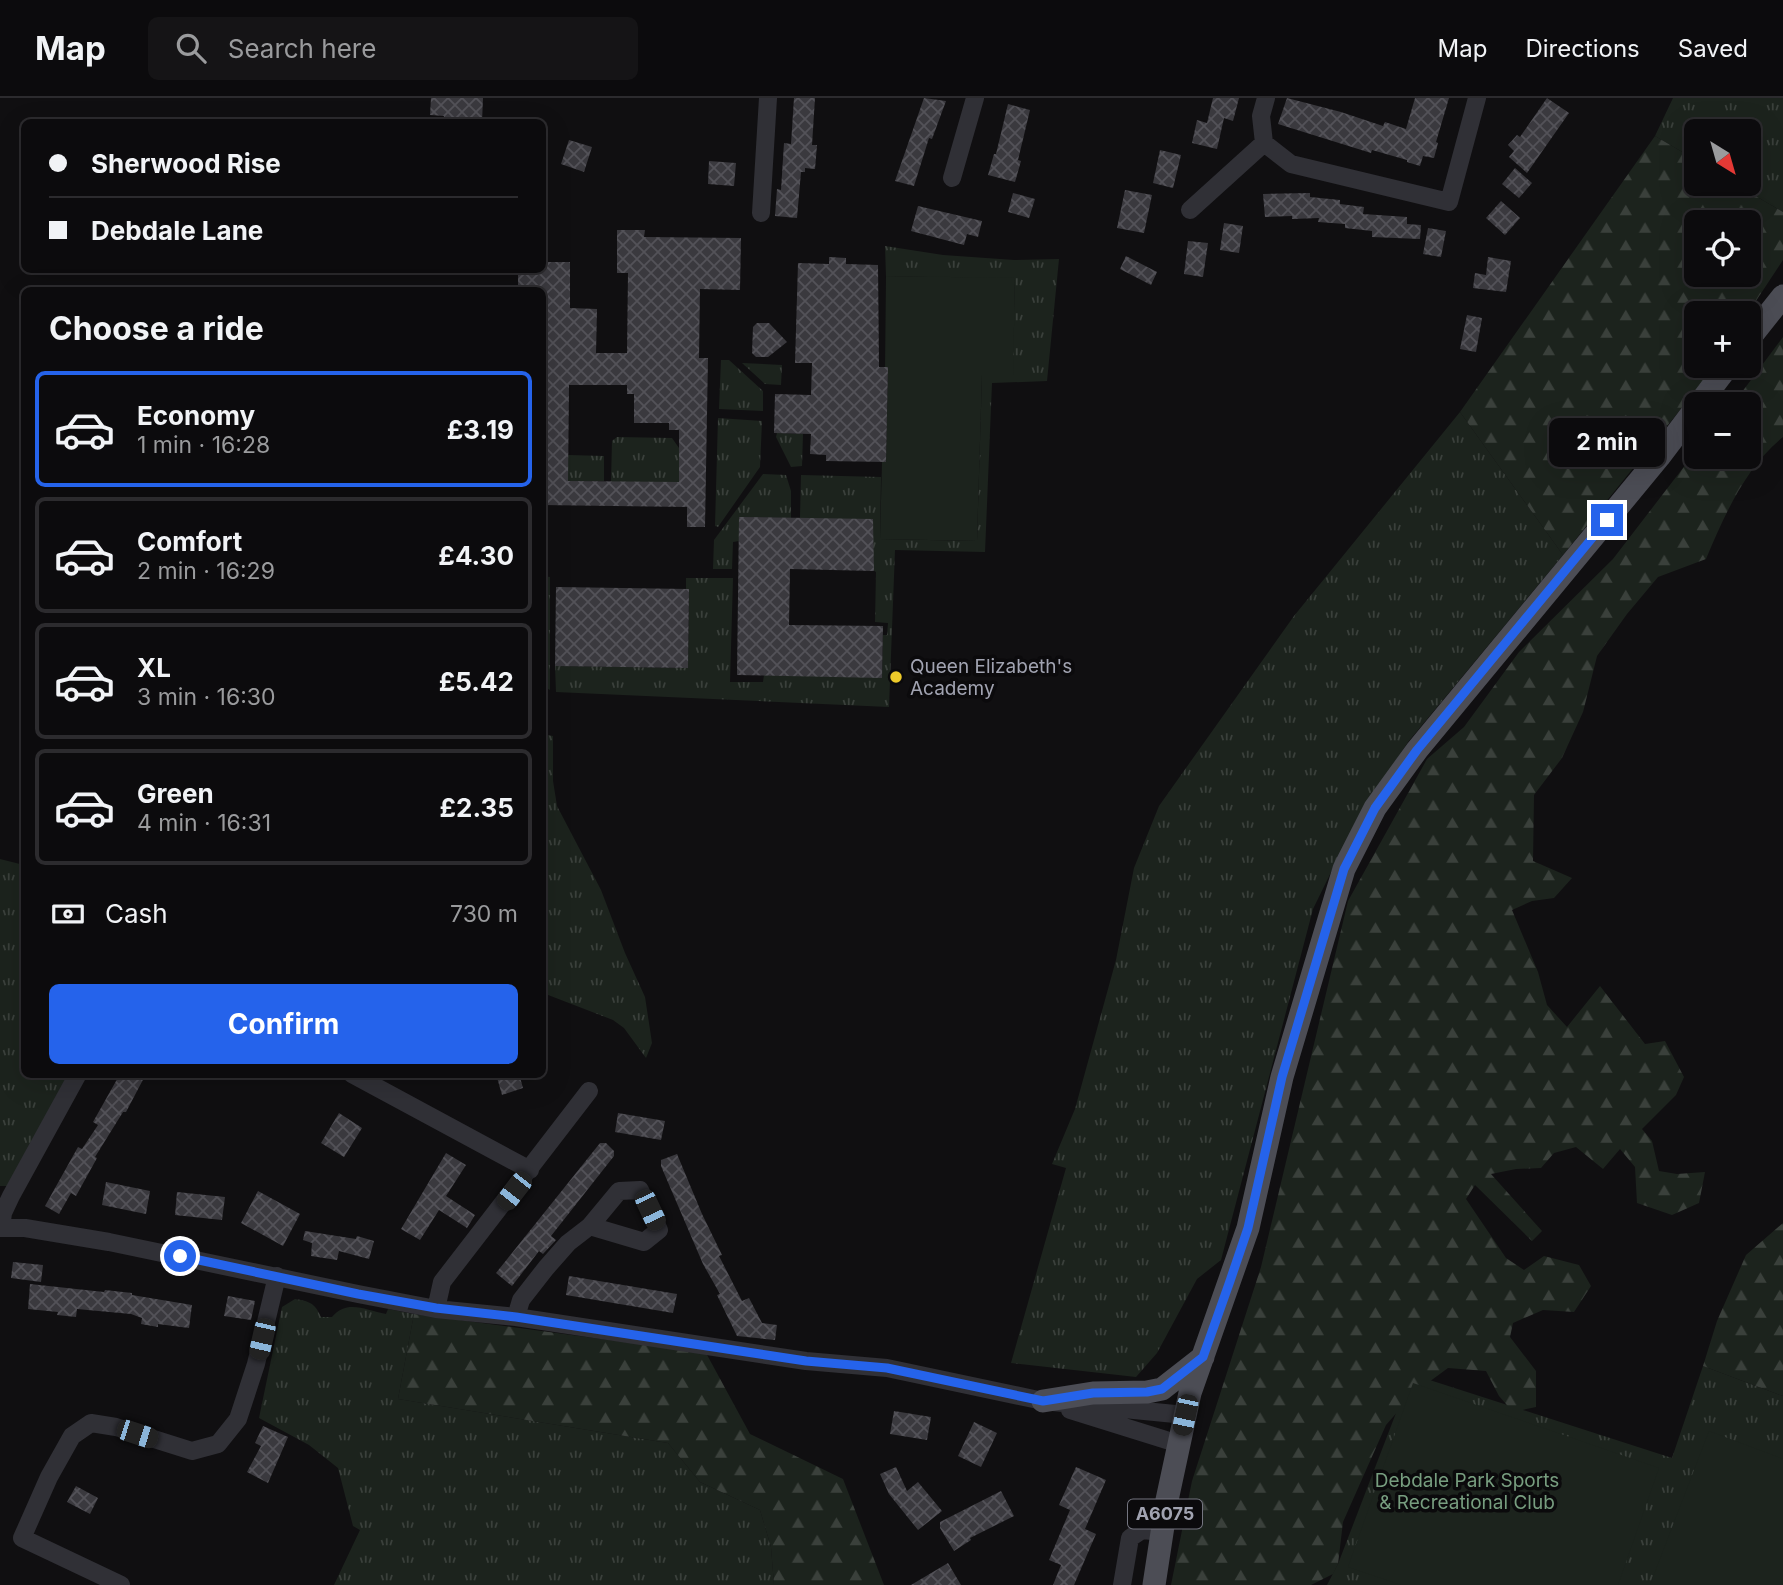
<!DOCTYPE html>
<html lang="en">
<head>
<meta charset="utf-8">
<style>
  body { margin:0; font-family:Inter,sans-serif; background:#151416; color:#f1f3f6; height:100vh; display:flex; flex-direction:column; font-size:26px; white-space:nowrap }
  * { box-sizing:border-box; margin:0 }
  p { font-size:23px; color:#9a9b9d }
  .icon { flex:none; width:38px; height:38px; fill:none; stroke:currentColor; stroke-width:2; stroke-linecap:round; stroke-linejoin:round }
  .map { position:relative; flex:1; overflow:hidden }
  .details { position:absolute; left:21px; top:189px; width:525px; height:791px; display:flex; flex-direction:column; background:#0c0b0d; border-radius:10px; box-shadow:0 7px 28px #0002,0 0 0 2px #2c2b2e }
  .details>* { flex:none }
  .banner { position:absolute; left:21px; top:21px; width:525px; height:154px; border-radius:10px; box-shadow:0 7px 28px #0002,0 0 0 2px #2c2b2e; display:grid; align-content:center; height:154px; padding:0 28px; background:#0c0b0d }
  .needle { width:46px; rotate:143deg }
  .buttons { position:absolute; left:1684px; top:21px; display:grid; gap:14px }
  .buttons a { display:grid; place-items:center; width:77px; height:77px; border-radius:10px; background:#0c0b0d; box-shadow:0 7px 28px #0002,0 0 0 2px #2c2b2e; font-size:35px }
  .end { position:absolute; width:32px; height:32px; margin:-16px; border:9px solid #2563eb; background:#fff; box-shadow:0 0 0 4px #fff }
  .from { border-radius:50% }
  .bubble { position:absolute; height:49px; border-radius:10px; background:#0c0b0d; box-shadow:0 7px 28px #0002,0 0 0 2px #2c2b2e; font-size:23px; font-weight:700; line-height:49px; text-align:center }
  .car { position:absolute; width:21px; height:42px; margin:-21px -10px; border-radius:9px; box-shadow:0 0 5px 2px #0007; background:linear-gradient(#222 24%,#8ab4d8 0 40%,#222 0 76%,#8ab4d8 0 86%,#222 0) }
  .banner b { display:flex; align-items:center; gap:24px; height:66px; font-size:26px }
  .banner b+b { border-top:2px solid #2c2b2e }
  .banner i { width:18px; height:18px; background:#f1f3f6 }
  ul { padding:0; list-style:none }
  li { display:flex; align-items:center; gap:21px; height:116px; margin:0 14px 10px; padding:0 14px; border:4px solid #2c2b2e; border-radius:10px }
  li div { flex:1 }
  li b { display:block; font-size:26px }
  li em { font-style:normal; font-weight:700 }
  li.on { border-color:#2563eb }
  li>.icon { width:63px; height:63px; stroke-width:1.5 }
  h2 { padding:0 28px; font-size:32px; line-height:84px }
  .pay { display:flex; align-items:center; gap:18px; height:77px; padding:0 28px; font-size:26px }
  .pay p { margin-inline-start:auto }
  .action { display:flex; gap:14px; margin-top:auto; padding:14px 28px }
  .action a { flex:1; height:80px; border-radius:10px; background:#2563eb; color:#fff; font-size:28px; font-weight:700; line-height:80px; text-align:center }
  header { display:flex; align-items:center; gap:42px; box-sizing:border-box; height:98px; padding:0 35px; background:#0c0b0d; border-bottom:2px solid #2c2b2e }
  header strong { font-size:33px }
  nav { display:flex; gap:38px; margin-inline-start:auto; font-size:24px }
  .search { width:490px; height:63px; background:#151416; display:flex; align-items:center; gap:18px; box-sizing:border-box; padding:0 24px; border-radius:10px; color:#9a9b9d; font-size:26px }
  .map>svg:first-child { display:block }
</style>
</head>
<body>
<header>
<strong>Map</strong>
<div class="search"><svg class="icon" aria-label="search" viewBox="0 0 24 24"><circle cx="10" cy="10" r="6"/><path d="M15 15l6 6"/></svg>Search here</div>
<nav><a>Map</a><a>Directions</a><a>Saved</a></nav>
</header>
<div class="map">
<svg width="1783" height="1487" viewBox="0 0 1783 1487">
  <defs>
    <pattern id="grass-tufts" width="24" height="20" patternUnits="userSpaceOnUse" patternTransform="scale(1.75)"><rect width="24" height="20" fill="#1c231d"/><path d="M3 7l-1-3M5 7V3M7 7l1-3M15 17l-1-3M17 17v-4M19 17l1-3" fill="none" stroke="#3a403b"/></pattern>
    <pattern id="forest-firs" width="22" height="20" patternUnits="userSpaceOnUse" patternTransform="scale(1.75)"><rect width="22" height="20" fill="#1c231d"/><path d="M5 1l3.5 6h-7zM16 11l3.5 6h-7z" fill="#3a403b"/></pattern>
    <pattern id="building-cross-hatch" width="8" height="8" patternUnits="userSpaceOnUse" patternTransform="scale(1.75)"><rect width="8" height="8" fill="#3a393e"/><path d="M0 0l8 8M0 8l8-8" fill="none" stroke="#535258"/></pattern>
  </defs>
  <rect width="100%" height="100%" fill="#100f11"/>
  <!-- grass -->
  <path fill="url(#grass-tufts)" d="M1673,0H1783V114L1735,86H1748V33H1696V62L1655,38Z
    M885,148L943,157L1014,162L1059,161L1047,283L992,285L985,454L895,452L889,609L556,594L555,568L688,570L689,492L686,491V480H733L730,584H763L764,577L882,579L883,537H887L888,525L875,524L876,474L800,420L801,377L881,379L880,441L977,443L982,277H1012L1015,181L886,178Z
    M721,262H729L763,293V313L719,311Z
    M742,265L782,267L781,287L765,286Z
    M1460,314L1563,457L1408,644L1357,721L1313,811L1221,1162L1197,1181L1157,1255L1136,1279L1011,1265L1066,1070L1052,1066L1075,1011L1116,862L1134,770L1159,708L1294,518Z
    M718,320L762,323L760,369L718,429L715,428Z
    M777,335L803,336L802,368L791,369L776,339Z
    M617,339L672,340L679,350V384H611L612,343Z
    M568,357L604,358V383H568Z
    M763,376L786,377L791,393V420L740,419L739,443L733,444L732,471H713L714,442Z
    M543,478L550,479V592L545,589Z
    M547,637L553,638V683L557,708L601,792L625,855L645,899L652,945L646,960L624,930L613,922L543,895L545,740L542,659Z
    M0,761L24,767V976L71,977L7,1088H0Z
    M295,1201C309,1203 315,1205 321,1219H332C347,1201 365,1212 386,1216L388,1211L414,1216L398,1301L668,1345L700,1384L760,1412L771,1449L774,1487H334L360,1432L353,1428L338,1370L309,1347L259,1320L282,1209Z
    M1703,1268L1783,1298V1487H1327L1338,1466L1411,1276L1672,1360Z"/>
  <!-- forest -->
  <path fill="url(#forest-firs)" fill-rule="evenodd" d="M1655,38L1696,62V86H1735L1783,114V162L1748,215H1696V268H1713L1701,286L1563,457L1460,314ZM1696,124H1748V177H1696Z
    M1783,239V339C1745,370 1725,416 1706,461L1658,479L1627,516L1597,558L1583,614L1562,660L1534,697L1533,763L1572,780L1554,800L1532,803L1512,812L1538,874L1547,907L1567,929L1600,888L1645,946L1665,943L1684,979L1676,997L1642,1031L1652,1043L1659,1073L1677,1076L1705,1074L1699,1105L1672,1117L1637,1105L1635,1069L1620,1051L1603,1071L1576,1049L1554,1055L1541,1070L1516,1071L1491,1076L1542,1133L1532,1143L1475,1087L1466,1101L1506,1160L1524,1172L1544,1158L1579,1167L1591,1188L1574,1214L1543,1212L1513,1225L1510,1239L1536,1273V1309L1513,1314L1499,1298L1486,1273L1448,1270L1414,1295L1386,1327L1343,1424L1338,1466L1333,1476L1311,1487H1171L1192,1383L1261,1169L1348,803L1427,661L1464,629L1519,554L1613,461L1696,353V359H1748V306H1733Z
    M1783,1125V1298L1703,1268L1717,1223L1746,1157Z
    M414,1216L706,1255L750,1336L843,1381L884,1487H774L771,1449L760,1412L700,1384L668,1345L398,1301Z"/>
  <!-- garden -->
  <path fill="#1c231d" d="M886,178L1015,180L1013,277H982L977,443L880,441L882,364H886L888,270L885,269Z
    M1413,1285L1659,1370L1618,1487H1401L1348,1469Z
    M1709,1333L1783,1361V1487H1650Z"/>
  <!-- building -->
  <path fill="url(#building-cross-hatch)" fill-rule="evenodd" d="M431,0H483L482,24H443L444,18L430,17Z
    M794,0H815L812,47H817L815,71L805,70V74H801L797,120L775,118L777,91L781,92L784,45L791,46Z
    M924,0L946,3L932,41L929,40L914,88L895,83Z
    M1213,0H1239L1233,23L1224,20L1217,51L1192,45L1197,22L1207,25Z
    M1287,0L1341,14L1383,28L1385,24L1406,31L1415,0H1449L1436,44L1438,45L1434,60L1423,58L1420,68L1407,64V62L1372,52L1371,55L1278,26Z
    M1547,0L1569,15L1527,75L1509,59L1514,53L1508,47L1517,37L1520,39Z
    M1008,6L1030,12L1018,62L1021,63L1015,84L988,77L994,56H996Z
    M569,42L592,49L584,74L561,66Z
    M1160,52L1181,57L1173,90L1153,85Z
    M709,63L736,65L734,88L708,86Z
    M1515,70L1532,85L1519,100L1502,86Z
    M1125,92L1152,97L1144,135L1117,130Z
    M1013,95L1035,101L1029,120L1008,114Z
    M1310,95V99L1340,102V106L1364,109L1363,116L1407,119V126L1421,127L1420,141L1372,139V133L1345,130V126L1318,124L1319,120L1292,121V118L1265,119L1263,96Z
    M1501,103L1520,120L1505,137L1486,120Z
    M918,108L982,123L978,139L967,136L964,147L911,133Z
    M1224,125L1243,128L1239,155L1220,152Z
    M1428,130L1446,133L1441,159L1423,156Z
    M617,132H645L644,139L741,140L740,192L700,191L699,260H708L705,429H687V409L542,407V192H518V172H542V164H570V210L597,211L596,255H627L628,175H617ZM569,287H627V296H634V325H669V332H679V384L568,383Z
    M1188,143L1208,145L1203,179L1184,176Z
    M1126,158L1157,174L1151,187L1120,171Z
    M829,159L846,160V166L878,167L879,269H888L886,364L826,363V357L810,356L811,336L774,335L775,296L811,297L812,265H795L798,165L829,166Z
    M1488,159L1511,163L1506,194L1473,190L1475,175L1486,177Z
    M1467,217L1482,220L1476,254L1460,251Z
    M757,225H769L787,244L768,259H756L752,255L753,229Z
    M739,419L873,421L874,473L790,471L789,527L883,528L882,580L737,577Z
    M556,489L689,491L688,570L555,568Z
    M120,976H146L126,1014H123L95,1059L97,1060L76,1098L71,1095L59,1116L45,1108L78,1049L82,1051L98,1027L93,1024Z
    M496,976H519L523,990L502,997Z
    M339,1015L362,1030L344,1059L321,1045Z
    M618,1015L665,1023L661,1042L615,1034Z
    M600,1045H606L614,1053V1058L551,1138L556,1142L543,1156L539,1153L512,1188L496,1175Z
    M446,1055L466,1067L446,1098L475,1117L467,1130L439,1112L420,1142L401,1131Z
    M677,1056L702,1116L722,1157L719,1158L742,1203L749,1200L762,1225L777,1227L775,1242L737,1238L717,1197L720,1196L703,1166L661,1068V1062Z
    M106,1084L150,1093L146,1116L102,1107Z
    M258,1093L300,1116L283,1148L241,1125Z
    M177,1094L225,1099L222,1122L175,1117Z
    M305,1133L356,1141L357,1138L374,1143L369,1161L339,1153L337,1162L311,1158L312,1145L303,1142Z
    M13,1164L43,1167L41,1184L11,1180Z
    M569,1178L677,1196L673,1215L566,1197Z
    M30,1186L104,1194L105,1192L132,1195V1197L192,1207L189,1230L158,1226V1229L141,1226L142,1220L131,1216L77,1211L76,1219L57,1217L58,1214L28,1211Z
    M228,1198L255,1203L251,1222L224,1218Z
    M894,1313L931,1319L927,1342L890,1336Z
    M974,1324L997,1335L981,1369L958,1358Z
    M263,1328L288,1339L268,1385L247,1374L261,1348L255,1345Z
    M896,1369L907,1393L918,1384L942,1413L918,1432L889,1396L880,1376Z
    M1076,1369L1106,1382L1085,1431L1096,1436L1074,1487H1053L1061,1467L1049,1462L1070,1412L1059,1407Z
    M76,1388L98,1400L90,1416L67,1404Z
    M1001,1393L1014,1418L970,1440L971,1442L954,1453L940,1430V1424Z
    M948,1465L961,1487H911Z"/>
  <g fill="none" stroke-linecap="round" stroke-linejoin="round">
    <!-- minor -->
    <path stroke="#303036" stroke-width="18" d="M1264,45L1291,66L1449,104L1477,0
      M1264,45L1261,18L1266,0
      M952,80L975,0
      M1190,112L1264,45
      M761,115L768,0
      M352,976L530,1072
      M0,1130H25L109,1144L358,1196L436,1211L516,1219L806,1263L887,1270L1043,1303L1185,1317
      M1,1130L3,1115L11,1098L78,976
      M436,1211L442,1184L589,993
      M516,1219L521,1202L546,1170L568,1145L590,1128L619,1093L640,1092L659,1132L644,1144L590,1128
      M1070,1312L1179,1346
      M121,1487L22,1440L49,1379L72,1338L91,1325L116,1329L192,1353L218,1346L238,1321L256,1266L277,1178
      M1122,1487L1130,1440L1142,1432L1163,1434"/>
    <!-- major -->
    <path stroke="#4c4d55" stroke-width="23" d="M1748,242L1783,198
      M1699,306L1728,268
      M1043,1303L1093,1295L1147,1294L1162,1291L1203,1259
      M1154,1487L1167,1402L1190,1295L1248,1130L1282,979L1344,771L1375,710L1417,652L1659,359L1696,310"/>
  </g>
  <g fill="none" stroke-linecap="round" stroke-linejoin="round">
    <!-- route -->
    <path stroke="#2563eb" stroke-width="9" d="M180,1158L358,1196L436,1210L516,1219L806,1263L887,1270L1043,1303L1093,1295L1147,1294L1162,1291L1203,1259L1230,1183L1248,1130L1282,979L1344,771L1375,710L1417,652L1607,422"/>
  </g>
  <!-- markers -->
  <circle fill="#eeca2a" stroke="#0b0a0c" stroke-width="2.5" cx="896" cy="579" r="7"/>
  <g text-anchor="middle" stroke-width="7" stroke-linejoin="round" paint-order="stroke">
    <!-- shield labels -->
    <rect fill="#0b0a0c" stroke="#747580" stroke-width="2" x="1128" y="1401.5" width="74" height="29" rx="5"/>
    <g font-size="18" font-weight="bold" fill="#a1a3b1">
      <text x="1165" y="1422">A6075</text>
    </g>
    <!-- poi labels -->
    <g font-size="19" fill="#a1a3b1" stroke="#0b0a0c" text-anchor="start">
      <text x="910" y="575">Queen Elizabeth's<tspan x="910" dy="22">Academy</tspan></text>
    </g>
    <!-- park labels -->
    <g font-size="19" fill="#779d7f" stroke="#0b0a0c">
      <text x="1467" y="1389">Debdale Park Sports<tspan x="1467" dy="22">&amp; Recreational Club</tspan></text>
    </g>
  </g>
</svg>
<div class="buttons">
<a><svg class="needle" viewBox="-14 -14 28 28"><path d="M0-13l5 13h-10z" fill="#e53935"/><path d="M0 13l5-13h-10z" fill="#9a9b9d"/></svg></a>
<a><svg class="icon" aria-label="locate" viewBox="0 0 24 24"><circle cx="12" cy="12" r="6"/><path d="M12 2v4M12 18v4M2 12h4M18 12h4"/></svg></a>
<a>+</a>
<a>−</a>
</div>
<i class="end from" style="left:180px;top:1158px"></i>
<i class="end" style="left:1607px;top:422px"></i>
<div class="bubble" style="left:1549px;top:320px;width:116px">2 min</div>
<i class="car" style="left:514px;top:1093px;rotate:218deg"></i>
<i class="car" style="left:650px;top:1112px;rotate:155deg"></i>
<i class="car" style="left:262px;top:1241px;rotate:193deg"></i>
<i class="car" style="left:1185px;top:1317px;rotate:192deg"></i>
<i class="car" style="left:137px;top:1336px;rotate:108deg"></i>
<div class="banner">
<b><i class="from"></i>Sherwood Rise</b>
<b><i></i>Debdale Lane</b>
</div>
<section class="details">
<h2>Choose a ride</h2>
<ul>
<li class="on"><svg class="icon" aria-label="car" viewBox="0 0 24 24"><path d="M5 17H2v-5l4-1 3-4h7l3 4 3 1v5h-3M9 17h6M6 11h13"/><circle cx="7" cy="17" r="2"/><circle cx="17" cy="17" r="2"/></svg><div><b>Economy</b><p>1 min · 16:28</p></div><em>£3.19</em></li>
<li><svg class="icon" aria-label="car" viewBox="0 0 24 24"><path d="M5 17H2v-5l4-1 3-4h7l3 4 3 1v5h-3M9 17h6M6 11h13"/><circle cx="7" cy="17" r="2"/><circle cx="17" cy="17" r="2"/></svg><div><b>Comfort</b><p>2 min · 16:29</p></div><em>£4.30</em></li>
<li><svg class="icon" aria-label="car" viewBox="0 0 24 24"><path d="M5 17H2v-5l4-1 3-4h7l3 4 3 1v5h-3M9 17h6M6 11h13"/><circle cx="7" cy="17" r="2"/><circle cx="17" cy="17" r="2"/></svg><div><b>XL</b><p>3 min · 16:30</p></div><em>£5.42</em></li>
<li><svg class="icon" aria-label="car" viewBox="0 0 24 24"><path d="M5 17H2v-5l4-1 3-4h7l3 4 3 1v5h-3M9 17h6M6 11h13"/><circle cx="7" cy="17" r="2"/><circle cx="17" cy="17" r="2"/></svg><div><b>Green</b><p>4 min · 16:31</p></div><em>£2.35</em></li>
</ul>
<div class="pay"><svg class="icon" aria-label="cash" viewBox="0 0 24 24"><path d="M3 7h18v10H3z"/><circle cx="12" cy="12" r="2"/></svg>Cash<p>730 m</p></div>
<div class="action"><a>Confirm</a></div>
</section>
</div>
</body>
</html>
